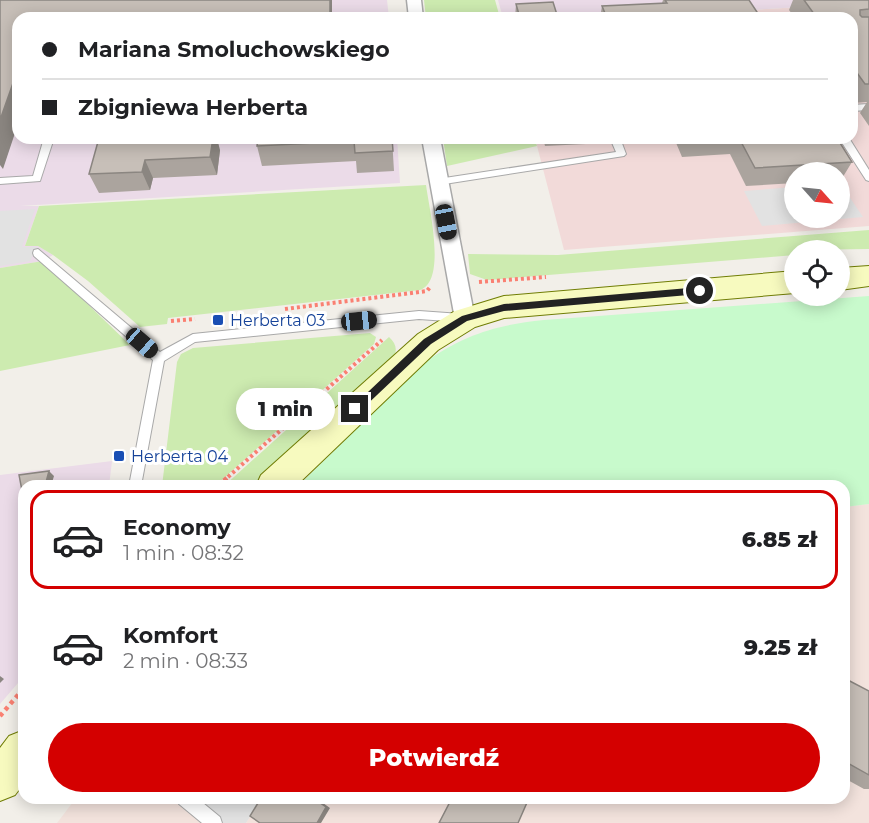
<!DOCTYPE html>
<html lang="pl">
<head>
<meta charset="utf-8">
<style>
  body { margin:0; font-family:Montserrat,sans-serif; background:#f2f2f2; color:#202124; height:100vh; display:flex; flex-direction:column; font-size:22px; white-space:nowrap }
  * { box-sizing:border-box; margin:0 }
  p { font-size:20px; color:#757577 }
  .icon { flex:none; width:33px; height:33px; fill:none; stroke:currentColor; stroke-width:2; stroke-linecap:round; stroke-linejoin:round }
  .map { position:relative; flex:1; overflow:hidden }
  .panel { position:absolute; left:18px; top:480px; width:832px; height:324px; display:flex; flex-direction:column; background:#fff; border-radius:18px; box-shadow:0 3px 15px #0003 }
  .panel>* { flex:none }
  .guide { position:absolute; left:12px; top:12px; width:846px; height:132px; border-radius:18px; box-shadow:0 3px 15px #0003; display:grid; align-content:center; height:132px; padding:0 30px; background:#fff }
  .needle { width:39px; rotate:117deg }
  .fabs { position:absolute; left:784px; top:162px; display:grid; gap:12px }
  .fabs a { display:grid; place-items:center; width:66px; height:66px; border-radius:50%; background:#fff; box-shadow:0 3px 15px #0003; font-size:30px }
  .end { position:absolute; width:27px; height:27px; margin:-14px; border:8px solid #222; background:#fff; box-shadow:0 0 0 3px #fff }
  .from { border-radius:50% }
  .bubble { position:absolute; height:42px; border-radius:21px; background:#fff; box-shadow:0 3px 15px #0003; font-size:20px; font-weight:800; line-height:42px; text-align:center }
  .car { position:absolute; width:18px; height:36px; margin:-18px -9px; border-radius:8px; box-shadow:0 0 4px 2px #0007; background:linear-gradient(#222 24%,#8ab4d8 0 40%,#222 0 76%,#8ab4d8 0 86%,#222 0) }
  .guide b { display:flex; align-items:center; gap:21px; height:57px; font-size:22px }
  .guide b+b { border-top:2px solid #e0e0e0 }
  .guide i { width:15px; height:15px; background:#202124 }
  ul { padding:10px 0 0; list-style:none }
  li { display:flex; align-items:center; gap:18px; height:99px; margin:0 12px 9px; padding:0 18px; border:3px solid transparent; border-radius:18px }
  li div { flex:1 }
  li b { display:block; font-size:22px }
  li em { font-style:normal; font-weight:800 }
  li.on { border-color:#d40000 }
  li>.icon { width:54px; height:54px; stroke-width:1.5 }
  .primary-button { display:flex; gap:12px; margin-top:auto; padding:12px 30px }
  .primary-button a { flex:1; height:69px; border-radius:36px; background:#d40000; color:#fff; font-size:24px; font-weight:800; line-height:69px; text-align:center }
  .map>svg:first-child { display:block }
</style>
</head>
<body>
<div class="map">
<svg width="869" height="823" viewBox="0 0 869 823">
  <rect width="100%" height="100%" fill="#f2efe9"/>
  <!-- commercial -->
  <path fill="#f2dad9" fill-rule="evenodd" d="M869,3V226L564,250L535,138H852V18H615ZM795,172H840V218H795Z"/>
  <!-- industrial -->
  <path fill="#ebdbe8" d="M0,0H387L389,18H18V138H397L400,183L20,206H39L25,246H38L53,255L43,261L0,268Z
    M498,0H869V3L615,18H503Z
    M112,461L109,486H24V676L0,704V475Z"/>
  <!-- military -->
  <path fill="#f3e3dd" d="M869,504V823H246L262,798H844L845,507Z
    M76,798H185L214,823H57Z"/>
  <!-- grass -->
  <path fill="#cdebb0" d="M424,0H495L500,18H426Z
    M443,138H534L537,146L447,166Z
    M426,185C429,208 447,281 420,290L168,318L167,324L140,327L88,281L53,255L38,246H25L39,206Z
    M869,230V249L795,250V255L487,280L470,274L468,254L558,255Z
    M43,261L130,345L0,371V268Z
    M370,333L376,337L374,344L215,486H162L177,362L181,354L193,348Z
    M389,337C396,343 398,350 393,359L255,486H224Z"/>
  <!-- park -->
  <path fill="#c8facc" d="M869,296V504L845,507L844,486H298L425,362C466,334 496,325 544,320Z"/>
  <!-- parking -->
  <path fill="#e2e2e2" d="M840,183L863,217L762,226L744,191L795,187V218H840Z
    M35,209L22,247H37L30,261L0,266V211Z
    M185,798H262L246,823H214Z"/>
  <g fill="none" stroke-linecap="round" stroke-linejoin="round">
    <defs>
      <path id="lane" d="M869,104V110L852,111V105Z
        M44,138H54L40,181L0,184V178L33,176Z
        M610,138H620L626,154L624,156L438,185L433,182L438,179L616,152Z
        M839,138H849L869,170V181L866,180Z
        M38,249L160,352L193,334L419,311L461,314L467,318L461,322L419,319L195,342L164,361L141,486H129L153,360L34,256L33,253L34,250Z
        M177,798H197L220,817L222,823H202L179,804Z"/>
      <path id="street" d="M407,0H421L423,18H409Z
        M422,138H440L475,319L472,325L465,327L458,325L455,319Z"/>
      <path id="secondary" d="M869,266V286L840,290V268Z
        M795,271V293L504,318L475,327L438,350L296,486H256L261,475L418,334L455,311L504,296Z
        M24,730V783L15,795L0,801V748L9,736Z"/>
    </defs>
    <!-- lane casing -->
    <use href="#lane" stroke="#a9a9a9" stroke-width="2"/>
    <!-- street casing -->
    <use href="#street" stroke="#a9a9a9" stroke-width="3"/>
    <!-- secondary casing -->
    <use href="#secondary" stroke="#707d05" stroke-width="2"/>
    <!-- path-far1 -->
    <path stroke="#fa8072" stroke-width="4" stroke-dasharray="3 3" stroke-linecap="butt" d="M479,282L546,277
      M285,309L427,291L431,286
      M171,321L195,319
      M228,477L382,340"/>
    <!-- path -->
    <path stroke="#fa8072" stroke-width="4.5" stroke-dasharray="4 4" stroke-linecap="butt" d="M218,486L230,475
      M0,716L24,688"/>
    <!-- lane -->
    <use href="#lane" fill="#fff" fill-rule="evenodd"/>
    <!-- street -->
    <use href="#street" fill="#fff" fill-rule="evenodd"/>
    <!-- secondary -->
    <use href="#secondary" fill="#f7fabf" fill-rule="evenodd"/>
  </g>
  <!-- wall -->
  <path fill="#aba49e" d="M663,0H749L761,18H600L602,6L662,3Z
    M793,0H869V126L860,113L867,102L853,103L852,101V18H795L789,10Z
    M516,4L558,18H515Z
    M99,138L220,150L217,175L153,178L150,190L99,193L89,174Z
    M392,138L394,171L357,173L356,161L262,166L257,146Z
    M543,138H587L586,144L545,146Z
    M674,138H837L852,162L841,180L840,172H795V183L746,186L730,154L682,157Z
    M844,678L869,691V789H864L844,778Z"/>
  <!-- shaded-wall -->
  <path fill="#8b8681" d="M330,0H332V18H330Z
    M18,69V124L3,169L0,165V120Z
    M213,138H217L220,150L217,175L210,157Z
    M145,160L153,178L150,190L142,172Z
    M49,471L54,476L51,486H45Z
    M0,676L4,679L0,683Z
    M313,798H316L330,808L321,823H317Z"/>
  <!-- building -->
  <path fill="#c7bfb8" stroke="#8b8681" stroke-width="1.5" d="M0,0H330V18H18V69L0,120Z
    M665,0H749L761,18H607L602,6L667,3Z
    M804,0H869V9L860,10V15L862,17H869V84H865L852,66V18H817Z
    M553,2L558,18H520L516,4Z
    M99,138H213L210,157L145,160L142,172L89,174Z
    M258,138H392L393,151L355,153L354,141L257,146Z
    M739,138H837L852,162L755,168Z
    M49,471L45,486H24V501L19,475Z
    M844,678L869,691V775L844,761Z
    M261,798H313L326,807L317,823H260L250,816Z
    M452,798H529L518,823H439Z"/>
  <!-- route -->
  <path fill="#222" d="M700,287L705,291L700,294L504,311L467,321L431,344L359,412L355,413L350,409L424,339L462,316L504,304Z"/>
  <!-- markers -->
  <g fill="#1a4fb4" stroke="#fff" stroke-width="2">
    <rect x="212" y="314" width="12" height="12" rx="3"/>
    <rect x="113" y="450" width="12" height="12" rx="3"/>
  </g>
  <g text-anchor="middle" stroke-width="6" stroke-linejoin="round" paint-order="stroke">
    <!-- transit labels -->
    <g font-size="16" fill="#164399" stroke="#fff" text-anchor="start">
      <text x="230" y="326">Herberta 03</text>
      <text x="131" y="462">Herberta 04</text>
    </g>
  </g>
</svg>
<div class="fabs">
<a><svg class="needle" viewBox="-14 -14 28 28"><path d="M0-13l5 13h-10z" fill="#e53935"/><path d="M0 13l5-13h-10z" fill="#757577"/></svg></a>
<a><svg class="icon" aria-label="locate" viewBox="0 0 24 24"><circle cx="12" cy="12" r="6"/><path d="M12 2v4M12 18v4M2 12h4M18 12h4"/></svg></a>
</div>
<i class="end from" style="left:700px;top:291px"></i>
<i class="end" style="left:355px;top:409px"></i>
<div class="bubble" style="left:236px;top:388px;width:99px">1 min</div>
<i class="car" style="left:446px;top:222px;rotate:169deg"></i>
<i class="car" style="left:359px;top:321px;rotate:84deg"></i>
<i class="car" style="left:142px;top:343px;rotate:131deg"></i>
<div class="guide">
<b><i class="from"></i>Mariana Smoluchowskiego</b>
<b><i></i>Zbigniewa Herberta</b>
</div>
<section class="panel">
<ul>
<li class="on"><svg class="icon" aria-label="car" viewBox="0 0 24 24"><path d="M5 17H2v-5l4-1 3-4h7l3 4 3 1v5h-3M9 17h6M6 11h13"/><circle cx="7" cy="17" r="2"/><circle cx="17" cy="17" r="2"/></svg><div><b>Economy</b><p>1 min · 08:32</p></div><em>6.85 zł</em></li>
<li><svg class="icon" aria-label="car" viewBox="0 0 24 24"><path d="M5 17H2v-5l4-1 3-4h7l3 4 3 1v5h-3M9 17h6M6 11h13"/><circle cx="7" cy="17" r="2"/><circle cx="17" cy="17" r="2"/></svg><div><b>Komfort</b><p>2 min · 08:33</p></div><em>9.25 zł</em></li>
</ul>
<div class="primary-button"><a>Potwierdź</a></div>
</section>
</div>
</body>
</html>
